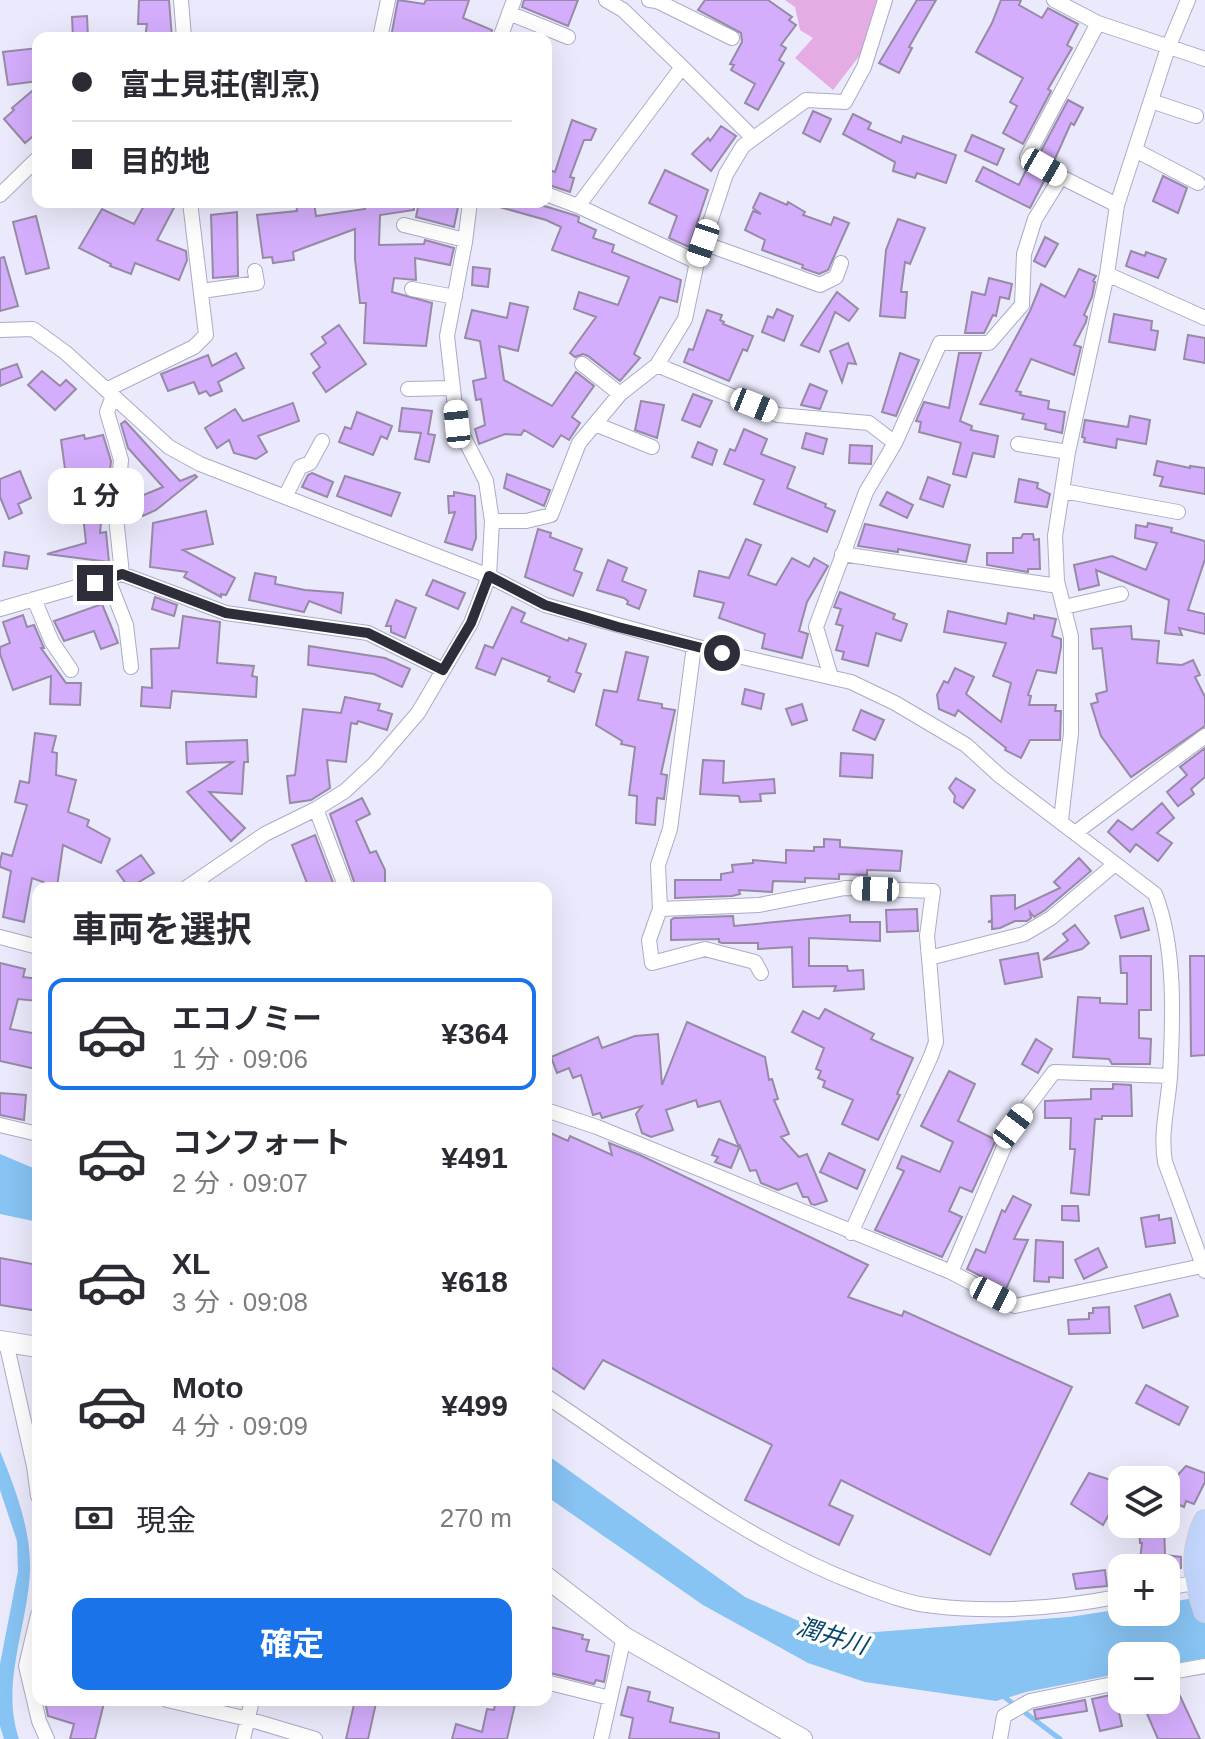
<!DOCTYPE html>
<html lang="ja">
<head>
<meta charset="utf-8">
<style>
  body { margin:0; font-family:Helvetica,"Noto Sans JP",sans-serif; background:#f2f2f3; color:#2b2b33; height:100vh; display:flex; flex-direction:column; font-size:30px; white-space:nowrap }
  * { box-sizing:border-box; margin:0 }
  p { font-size:26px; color:#7c7c81 }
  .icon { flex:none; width:44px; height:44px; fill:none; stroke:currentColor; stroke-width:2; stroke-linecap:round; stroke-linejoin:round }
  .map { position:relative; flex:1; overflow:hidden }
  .drawer { position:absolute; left:32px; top:882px; width:520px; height:824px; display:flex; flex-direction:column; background:#fff; border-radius:16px; box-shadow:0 8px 32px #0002 }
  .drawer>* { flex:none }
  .hud { position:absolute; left:32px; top:32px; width:520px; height:176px; border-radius:16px; box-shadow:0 8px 32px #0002; display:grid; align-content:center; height:176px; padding:0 40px; background:#fff }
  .tools { position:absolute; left:1108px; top:1466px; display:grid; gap:16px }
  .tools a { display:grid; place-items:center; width:72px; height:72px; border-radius:16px; background:#fff; box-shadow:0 8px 32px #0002; font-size:40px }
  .end { position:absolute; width:36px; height:36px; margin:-18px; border:10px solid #2e2e3a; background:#fff; box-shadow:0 0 0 4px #fff }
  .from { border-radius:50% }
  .bubble { position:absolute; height:56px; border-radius:16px; background:#fff; box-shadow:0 8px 32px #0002; font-size:26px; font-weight:700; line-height:56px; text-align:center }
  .car { position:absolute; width:24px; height:48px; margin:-24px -12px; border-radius:10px; box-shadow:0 0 6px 2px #0007; background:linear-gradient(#fff 24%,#345 0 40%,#fff 0 76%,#345 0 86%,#fff 0) }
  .hud b { display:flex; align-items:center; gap:28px; height:76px; font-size:30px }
  .hud b+b { border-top:2px solid #e1e1e2 }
  .hud i { width:20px; height:20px; background:#2b2b33 }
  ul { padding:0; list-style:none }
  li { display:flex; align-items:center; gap:24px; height:112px; margin:0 16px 12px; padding:0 24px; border:4px solid transparent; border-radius:16px }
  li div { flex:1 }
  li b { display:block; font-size:30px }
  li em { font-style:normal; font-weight:700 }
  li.on { border-color:#1a73e8 }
  li>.icon { width:72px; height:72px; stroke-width:1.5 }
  h2 { padding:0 40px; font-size:36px; line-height:96px }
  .pay { display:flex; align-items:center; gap:20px; height:88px; padding:0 40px; font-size:30px }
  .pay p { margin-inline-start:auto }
  .primary-button { display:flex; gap:16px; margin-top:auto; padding:16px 40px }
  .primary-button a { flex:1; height:92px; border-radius:16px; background:#1a73e8; color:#fff; font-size:32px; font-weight:700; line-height:92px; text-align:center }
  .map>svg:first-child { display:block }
</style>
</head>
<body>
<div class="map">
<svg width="1205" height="1739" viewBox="0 0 1205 1739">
  <rect width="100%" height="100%" fill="#eaeafc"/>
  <!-- green -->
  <path fill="#e4ace2" d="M785,0H878L860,55L833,90L795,58L813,38L800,30L795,7Z"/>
  <!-- water -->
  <path fill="#87c3f3" d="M0,1154L38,1170V1222L0,1214Z
    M0,1451C15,1488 31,1529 30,1570C28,1626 0,1684 19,1739H4L0,1726V1664L18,1571L17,1541L0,1490Z
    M546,1454L745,1597L810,1626L863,1633L1069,1617L1122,1609V1612H1166V1603L1205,1596V1658L1166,1665V1656H1122V1673L1026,1692L996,1701L865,1682L808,1663L703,1605L546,1496Z"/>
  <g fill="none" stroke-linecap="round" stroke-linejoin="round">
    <!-- stream -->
    <path stroke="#87c3f3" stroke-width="5" d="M1003,1696L1060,1739"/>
  </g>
  <!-- building -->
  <path fill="#d4adfc" stroke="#968aa4" stroke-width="2" d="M139,0H169L172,38H145L147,24H138Z
    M398,0L424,4L426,0H469L463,18L492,30L490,38L391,37Z
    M524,0H578L568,26L522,7Z
    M705,0H768L792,17L789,20L796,25L781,45L786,48L779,60L784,63L758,110L745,103L755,84L731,70L734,65L730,64L742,42L741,33L698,10Z
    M917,0H936L909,47L912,48L899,73L879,63Z
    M1001,0H1021L1019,5L1042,18L1048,8L1078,24L1067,45L1072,48L1048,89L1051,91L1023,144L1003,133L1017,106L1010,102L1023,78L976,52L992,23Z
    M87,16L88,38H73L72,17Z
    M38,48V81L8,85L3,52Z
    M38,86V132L25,143L4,119L14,110L12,108Z
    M1068,100L1083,108L1074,125L1071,123L1054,161L1040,153Z
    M813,111L831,119L820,142L803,133Z
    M853,114L871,123L868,129L901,143L903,136L956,155L946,183L917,173L915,178L893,171L895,162L843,134Z
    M572,120L596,129L591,140H584L570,177L574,178L570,192L546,184V169L555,172Z
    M721,126L736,136L711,171L692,154L708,138L710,141Z
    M972,135L1004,149L997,165L965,151Z
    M983,167L1019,185L1027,168L1045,179L1030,208L976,181Z
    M665,170L708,190L689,247L669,238L677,216L649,203Z
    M1163,176L1187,188L1178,213L1153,201Z
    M760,193L787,205L788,202L805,212L803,215L831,225L834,217L849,223L828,270L819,274L802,268L803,265L762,250L765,240L745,230L753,211L761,214L753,208Z
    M146,202H177L157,240L186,251L187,260L179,280L135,263L131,274L110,266L111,264L79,248L102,209L134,224Z
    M296,202H314L316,216L365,209L364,202H414V210L380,215L379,245L424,244L425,240L454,248L450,265L415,258L416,280L394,278L392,292L432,303L426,346L364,343L366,303H360L355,259V229L293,252L294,260L273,263L272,257L263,258L257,215L297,211Z
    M419,202H459L454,227L416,217Z
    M497,202H531L574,215L579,217L578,222L596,230L593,238L614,245L612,252L681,280L677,302L660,297L634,354L640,358L620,381L588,356L583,354L575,357L570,353L596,317L574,309L579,292L618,305L629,277L552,250L561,227L546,220L496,206Z
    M237,212L238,276L213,278L211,215Z
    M36,216L49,268L26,274L13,222Z
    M898,219L925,228L910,264L905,262L901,292H907L905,318L880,316L886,250Z
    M1045,237L1058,244L1045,267L1034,261Z
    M1131,251L1145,256L1146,252L1166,259L1158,278L1126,266Z
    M4,257L18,306L0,311V258Z
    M473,267L490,269L488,287L472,285Z
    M1079,269L1096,276L1093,281L1095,282L1092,297L1084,315L1087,317L1086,322L1074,345L1081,347L1074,375L1031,359L1016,391L1021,392L1020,395L1049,401L1048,409L1065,412L1062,433L1045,429L1046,424L1022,419L1024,414L980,404L1030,311L1041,284L1065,297Z
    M989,278L1012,284L1009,299L1000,297L996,316L993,315L984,333H965L972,292L985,295Z
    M837,292L858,309L849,321L835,312L819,352L801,345Z
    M510,303L528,307L518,351L499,346L504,380L552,406L576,372L594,386L572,417L580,423L569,440L561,435L553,447L524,430L521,435L505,434L479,444L475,429L485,425L481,399L476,400L473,381L486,378L480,341L465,338L472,310L507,318Z
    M777,309L793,316L784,341L762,332L768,316L773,318Z
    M707,310L722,315L720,320L724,322L723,324L753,336L747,351L743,349L729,381L684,362L689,349L693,350Z
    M1114,314L1152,321L1151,330L1158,331L1155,350L1109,342Z
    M339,325L366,364L326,392L313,373L320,367L311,354L326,343L322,337Z
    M1188,335L1205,338V363L1184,359Z
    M848,343L856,364L848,363L842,382L830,351Z
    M236,353L244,368L218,382L222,391L210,396L206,391L199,394L194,382L168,391L161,374L208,355L212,366Z
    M900,353L919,360L896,416L882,412Z
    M959,353H981L960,421L972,426L971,430L998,436L994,457L973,453L966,477L953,474L961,443L919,432L921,422L916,421L924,402L949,408Z
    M17,364L22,377L0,386V370Z
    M42,371L60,386L66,380L76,389L55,410L28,385Z
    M810,384L827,391L820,409L801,405Z
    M693,394L712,401L700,427L682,420Z
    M641,401L664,405L657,438L635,430Z
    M293,403L299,421L258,436L267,452L256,459L234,453L229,440L217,448L205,428L235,409L243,421Z
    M402,408L432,411L428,434L435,435L429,462L415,459L421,433L399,431Z
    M357,412L392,426L387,439L381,436L373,455L339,442L345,427L351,429Z
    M1130,416L1150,420L1146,444L1117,439L1116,448L1084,442L1085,438L1082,437L1085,420L1128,427Z
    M125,421L180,481L195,475L197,477L156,510L143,516L136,498L163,487L128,448L121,424Z
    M744,429L767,439L761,454L795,467L787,488L826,504L825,507L835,511L827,532L754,504L764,480L724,464L730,449L735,451Z
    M806,433L827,439L823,454L802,448Z
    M84,435L85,439L103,435L111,461L108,492L104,491L100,533L106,532L109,562L47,554L86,543L83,515H76L80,479L66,476L61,440Z
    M698,442L717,450L712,465L692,457Z
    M850,445L872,446L871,464L849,463Z
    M1157,461L1190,468V466L1205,468V494L1160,486L1163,477L1154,475Z
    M20,471L31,498L18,504L22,513L9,519L0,497V479Z
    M312,473L333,482L327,497L302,487L308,475Z
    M507,474L550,490L544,506L504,488Z
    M345,476L400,493L391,516L337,496Z
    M928,477L950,485L943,507L920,499Z
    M1019,479L1038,483L1037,488L1050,494L1047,507L1015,502Z
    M454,492L475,496L476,538L472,550L445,542L455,512L449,513L448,496H454Z
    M887,492L913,505L907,518L880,505Z
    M206,511L213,544L183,550L235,578L226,595L221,594V597L184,577L187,572L150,567L153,523Z
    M1148,523L1172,528L1171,532L1205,541V559L1188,610L1205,614V634L1179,628L1182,635L1165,633L1169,600L1096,570L1099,585L1079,590L1074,565L1112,556L1146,570L1157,543L1135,538L1136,525L1147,527Z
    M865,524L970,545L966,562L898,549V552L858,546Z
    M538,529L551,533L550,537L582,549L574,570L582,573L573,596L525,577Z
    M1023,534H1033L1034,540L1039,539L1040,569H1028V572L987,565V553H1013V538H1021Z
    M746,539L761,545L748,575L776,585L792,558L809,567L814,558L828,566L807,602L799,631L808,634L802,658L762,648L765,634L719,618L724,603L694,596L699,571L729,578Z
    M5,552L29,556L27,569L3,566Z
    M608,560L627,568L622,581L646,590L639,609L627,604L628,601L624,598L597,590Z
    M255,573L276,577L275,584L305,590L343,593L341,613L309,601L304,612L249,600Z
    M433,580L465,593L458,609L426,595Z
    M840,592L895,614L893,619L907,624L901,641L876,633L868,666L842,659L844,652L836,650L843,626L836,624L841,609L834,607Z
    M155,597L177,605L174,616L152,609Z
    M396,600L416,608L405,638L391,632V626H386Z
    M102,604L118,643L101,649L94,631L64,641L54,621Z
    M512,607L525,613L521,622L568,641L569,638L586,644L576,672L581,674L574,692L548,681L550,677L502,658L495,675L476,668L485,645L493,648Z
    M948,611L1006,624L1008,613L1034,619V615L1056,619L1052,636L1061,639V647L1056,673L1037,670L1028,695L1031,696L1029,705H1056L1055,711H1061L1060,740H1030L1021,758L1005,750L1006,748L958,710L955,716L939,709L937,695L944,681L948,683L955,668L974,677L966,694L1001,722L1011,683L993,676L1006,643L944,632Z
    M23,615L27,627L34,625L44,648H41L66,683H81L80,705L50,704L51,676L13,690L0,654V647L10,643L3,622Z
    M183,616L220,622L217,663L254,666L252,676L257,677L256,697L172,691L170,708L141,706L142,687L152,688L151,649L179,648Z
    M1131,626L1132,639L1159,641L1157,663L1182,665L1193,660L1200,675L1195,677L1205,697V726L1131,777L1101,736L1091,704L1098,702L1096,694L1107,691L1102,648L1093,649L1091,629Z
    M309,646L385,658L410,669L402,687L374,674L308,665Z
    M626,652L648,657L638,700L662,704V708L675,710L661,774L667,775L664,799L657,798L655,825L636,823L637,796L629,795L635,747L621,744L622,741L596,725L604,690L617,692Z
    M745,689L764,694L761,709L742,704Z
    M345,697L380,704L378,710L392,714L387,730L358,721L357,724L351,723L346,762L327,760L330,788L311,800L290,803L287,776L295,775L303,709L341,713Z
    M802,704L807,720L792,725L786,709Z
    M861,710L884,720L875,740L853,730Z
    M35,733L56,736L52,752L57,753L56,775L76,780L68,812L89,820L87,826L110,839L101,863L63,845L57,887L32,878L24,922L3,917L11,871L0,867V862L2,853L12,856L27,805L15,802L20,781L29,783Z
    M247,740L248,762H244L242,794L209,792L245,828L231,841L187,792L233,762L187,764L186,742Z
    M1205,748V777L1191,789L1194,794L1178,806L1167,792L1187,775L1180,767Z
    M841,753L873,755L872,778L840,776Z
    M703,760L724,761L723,783L774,779L775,793L760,794L761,801L740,802L739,796L700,794Z
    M956,778L975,790L963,808L954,802L955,796L949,788Z
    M362,798L370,814L356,821L370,853L376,851L385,870V888L356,887L330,814Z
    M1162,803L1174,818L1157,833L1172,843L1158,861L1136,844L1130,852L1108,832L1118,820L1132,830Z
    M315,835L335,888H309L292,845Z
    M824,839L840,840V847L902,851L900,871L867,870V875L839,874V879L805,878V882L773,881L772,892L739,890L740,894L732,896L675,898V880H721V874L733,872L732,865L753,863V860L786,863V850L814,851V847H824Z
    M141,855L154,873L129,888L117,871Z
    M1079,858L1091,871L1045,910L1034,917L1030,912L1031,918L1027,921H1015L1000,928L992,929V922H988L992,920L991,896L1015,895V909L1060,888L1054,882Z
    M1143,908L1149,930L1121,938L1115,916Z
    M917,909L918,931L887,932L886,910Z
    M850,915V922H880V941L809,938V966H847L848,971L863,970L864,989L834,991L836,986L793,987L792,947L758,949V943H722L719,942V939L671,940V920L674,918L733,916L734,926Z
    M1075,925L1089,943L1082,949L1043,960L1068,940L1063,934Z
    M1038,953L1042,977L1005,984L1000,960Z
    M1120,956H1151V1010H1139V1038L1151,1039L1150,1064H1112L1109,1059L1073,1057L1078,997L1100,998V1003L1127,1004V973H1121Z
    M1190,956H1205V1055L1191,1056Z
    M0,963L25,969L23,977L38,979V1001L18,999L10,1029L38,1034L36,1069L0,1061Z
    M825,1009L874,1034L871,1039L913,1058L897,1094L900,1095L878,1140L842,1124L853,1100L823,1087L825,1081L818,1078L821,1071L816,1069L824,1048L792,1032L803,1011L819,1019Z
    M687,1022L765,1057L769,1080L772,1079L778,1099L774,1100L789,1134L781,1137L799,1157L807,1154L827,1201L815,1205L811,1204L808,1197H803L797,1183L778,1190L761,1183L756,1170L750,1171L740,1146L731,1168L715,1162L718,1157L712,1155L719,1139L739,1147L720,1101L698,1107L696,1100L666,1110L673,1130L651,1137L642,1133L636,1114L642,1106L602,1118L600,1113L593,1115L581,1075L573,1078L569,1068L557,1073L551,1057L598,1037L602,1048L635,1036L658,1034L662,1085Z
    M1036,1039L1052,1049L1038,1073L1022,1064Z
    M949,1071L975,1084L958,1121L996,1140L972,1192L960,1187L949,1211L962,1217L942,1257L875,1230L904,1171L897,1168L902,1156L940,1172L953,1142L921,1126Z
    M1113,1084L1131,1085L1132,1116H1102V1119H1095L1089,1195L1071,1193L1075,1149H1070L1071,1118H1045V1101L1091,1099V1089H1113Z
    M0,1093L26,1095L24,1120L0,1115Z
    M546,1131L568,1141L570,1136L612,1155L609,1143L640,1155L868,1265L848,1297L902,1316L904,1311L1072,1387L990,1555L841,1480L829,1505L853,1516L839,1545L745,1500L772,1445L603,1360L584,1389L546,1364Z
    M829,1153L865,1170L857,1189L820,1172Z
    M1013,1196L1031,1205L1014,1239L1028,1240L1006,1289L967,1269L976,1249L985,1253L1002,1210L1005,1212Z
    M1062,1206H1078L1079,1221L1062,1220Z
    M1159,1215V1220L1171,1218L1175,1243L1146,1247L1141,1218Z
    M1036,1240L1063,1242V1278L1049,1277V1282L1034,1281Z
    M1098,1248L1107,1267L1084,1279L1075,1260Z
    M0,1258L38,1265V1311L0,1305Z
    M1170,1294L1178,1316L1143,1328L1135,1306Z
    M1109,1307L1110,1333L1069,1334L1068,1320L1089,1319V1313H1093V1308Z
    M1146,1385L1188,1407L1179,1425L1136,1403Z
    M1186,1466L1205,1473V1482L1194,1504L1186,1501L1184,1507L1169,1500L1172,1495L1166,1492V1488Z
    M1089,1473L1111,1480L1112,1509L1103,1525L1071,1504Z
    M1139,1524H1164L1165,1555L1181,1557V1568H1139L1142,1543H1140Z
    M1105,1570L1107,1586L1076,1589L1073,1574Z
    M546,1626L583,1635L582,1639L589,1640L586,1651L609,1656L604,1682L596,1680L594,1684L546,1672Z
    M628,1687L650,1692L648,1701L673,1708L670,1722L719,1733V1739H629L633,1718L621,1715Z
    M1115,1694L1122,1726L1100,1731L1092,1699Z
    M1180,1696L1200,1739H1158L1144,1707L1158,1700L1160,1705Z
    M48,1700H93L104,1703L95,1739H70L74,1724L48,1716L46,1706Z
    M355,1700L376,1703L368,1739H346Z
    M496,1700H516L507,1739H452L456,1724L482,1732L487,1709L494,1710Z
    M1085,1700L1087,1711L1036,1719L1034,1710Z"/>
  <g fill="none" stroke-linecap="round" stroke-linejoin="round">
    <defs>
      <path id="street" d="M181,0L184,38
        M606,0L623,10L682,67L578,206L697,262
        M649,0L657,1L732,38
        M1054,0L1098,23L1205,59
        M509,13L568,37
        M380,38L388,0
        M500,38L514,0
        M682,67L752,137
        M1151,101L1196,116
        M1135,150L1198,183
        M1061,177L1027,157L1098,23
        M546,194L578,206
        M0,195L38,158
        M404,225L465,240
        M703,243L820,285L836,277L841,263
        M1107,274L1205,318
        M412,289L455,297
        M202,291L257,283L255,271
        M0,330L33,329L66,353L169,447L200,464L489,576L545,605L694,646L851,682L895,703L966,745L1000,776L1155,894C1176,947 1173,1019 1170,1077C1168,1105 1160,1134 1165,1162L1205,1271
        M582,364L620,394
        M657,365L778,415L869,423L895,443
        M408,389L453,388
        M106,390L194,347L206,335L190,202
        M113,396L107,412L121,460L116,517L122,574
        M595,424L652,447
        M1018,444L1068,452
        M1063,491L1178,512
        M285,497L300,467L310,463L322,441
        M492,521H526L551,515L579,443L620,394L657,365L685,319L697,262L726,174L743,146L806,100L845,102L864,67L885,0
        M842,554L1058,586
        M108,579L126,625L131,667
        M34,599L52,642L71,670
        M1064,607L1121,594
        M0,609L122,574L226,613L368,633L443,670
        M831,677L816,627L866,492L895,443L940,343H989L1022,305L1024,254L1035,219L1061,177L1117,205
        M316,809L346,888
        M1061,820L1071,733V637L1057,581L1055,536L1068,452L1107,274L1117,205L1168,48L1188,0
        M1075,833L1205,736
        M186,888L265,834L316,809L345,791L374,764L418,713L471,623L489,576L492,521L486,481L457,424L447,336L465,242L470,202
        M660,909L658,865L670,829L694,646
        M0,937L38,947
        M761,973L755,962L705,949L652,963L649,940L660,909L759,905L845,888L933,891L927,936L929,958
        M546,1110L597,1127L951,1272L1015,1306L1202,1266
        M0,1125L38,1134
        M851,1233L931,1056L936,1042L929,958L1024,934L1051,918L1115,864
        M951,1272L1013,1126L1054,1072L1170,1076
        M6,1342L34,1466L38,1496
        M546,1396C646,1463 745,1541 858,1584C882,1593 909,1604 934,1606C996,1613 1061,1608 1122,1596
        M1166,1588L1205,1581
        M38,1615L26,1666L39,1721L47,1739
        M1166,1673L1205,1666
        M546,1682L610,1698
        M167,1700L248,1719L315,1739
        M243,1739L252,1700
        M601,1739L624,1637
        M1000,1739L1004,1716L1030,1701L1122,1682"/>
      <path id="secondary" d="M0,1341L38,1347
        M546,1577L624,1637L802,1739"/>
      <path id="primary" d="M1205,1521C1190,1552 1194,1579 1205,1611"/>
    </defs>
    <!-- street casing -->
    <use href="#street" stroke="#ababc7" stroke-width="16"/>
    <!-- secondary casing -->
    <use href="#secondary" stroke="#ababc7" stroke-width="22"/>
    <!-- primary casing -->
    <use href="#primary" stroke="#d1d1d4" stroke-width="24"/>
    <!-- street -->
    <use href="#street" stroke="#fff" stroke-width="14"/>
    <!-- secondary -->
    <use href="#secondary" stroke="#fff" stroke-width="20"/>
    <!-- primary -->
    <use href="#primary" stroke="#c2d5fd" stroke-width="22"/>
  </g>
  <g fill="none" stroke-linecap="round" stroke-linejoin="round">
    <!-- route -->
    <path stroke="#2e2e3a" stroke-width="10" d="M95,583L122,574L226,613L368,633L443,670L471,623L489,576L545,605L618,627L722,653"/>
  </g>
  <g text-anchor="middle" stroke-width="7" stroke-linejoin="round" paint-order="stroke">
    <!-- water labels -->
    <g font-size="24" font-style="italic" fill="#07456c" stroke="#fff">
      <text transform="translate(832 1636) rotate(17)" y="8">潤井川</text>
    </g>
  </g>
</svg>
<div class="tools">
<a><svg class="icon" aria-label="layers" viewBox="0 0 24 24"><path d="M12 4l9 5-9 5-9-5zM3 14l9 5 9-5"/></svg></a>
<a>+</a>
<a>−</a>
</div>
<i class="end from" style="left:722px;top:653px"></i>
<i class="end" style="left:95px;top:583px"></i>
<div class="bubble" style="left:48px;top:468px;width:96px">1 分</div>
<i class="car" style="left:1044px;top:167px;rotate:120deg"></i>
<i class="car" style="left:703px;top:243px;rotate:199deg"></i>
<i class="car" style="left:754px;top:405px;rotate:112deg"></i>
<i class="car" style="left:457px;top:424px;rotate:354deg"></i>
<i class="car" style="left:875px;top:889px;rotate:272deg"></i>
<i class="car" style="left:1013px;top:1126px;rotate:37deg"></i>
<i class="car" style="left:993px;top:1295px;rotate:117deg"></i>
<div class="hud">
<b><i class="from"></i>富士見荘(割烹)</b>
<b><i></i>目的地</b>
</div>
<section class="drawer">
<h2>車両を選択</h2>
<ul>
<li class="on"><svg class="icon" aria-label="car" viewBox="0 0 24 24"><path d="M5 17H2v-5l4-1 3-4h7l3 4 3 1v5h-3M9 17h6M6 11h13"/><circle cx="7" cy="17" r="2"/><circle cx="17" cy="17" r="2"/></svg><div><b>エコノミー</b><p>1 分 · 09:06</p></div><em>¥364</em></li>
<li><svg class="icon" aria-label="car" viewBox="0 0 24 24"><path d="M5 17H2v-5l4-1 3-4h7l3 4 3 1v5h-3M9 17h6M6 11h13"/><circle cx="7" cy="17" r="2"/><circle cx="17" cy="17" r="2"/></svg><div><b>コンフォート</b><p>2 分 · 09:07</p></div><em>¥491</em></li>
<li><svg class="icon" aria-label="car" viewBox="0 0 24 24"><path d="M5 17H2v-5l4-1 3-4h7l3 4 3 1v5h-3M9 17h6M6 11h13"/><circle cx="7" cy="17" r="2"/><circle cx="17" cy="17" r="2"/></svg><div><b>XL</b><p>3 分 · 09:08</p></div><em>¥618</em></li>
<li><svg class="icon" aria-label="car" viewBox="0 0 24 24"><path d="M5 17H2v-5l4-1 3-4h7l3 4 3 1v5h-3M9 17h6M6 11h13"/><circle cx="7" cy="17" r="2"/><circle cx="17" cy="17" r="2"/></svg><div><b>Moto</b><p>4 分 · 09:09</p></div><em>¥499</em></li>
</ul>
<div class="pay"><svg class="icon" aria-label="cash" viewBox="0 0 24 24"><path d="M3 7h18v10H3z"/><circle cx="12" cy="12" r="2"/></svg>現金<p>270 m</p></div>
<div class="primary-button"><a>確定</a></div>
</section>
</div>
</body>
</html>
